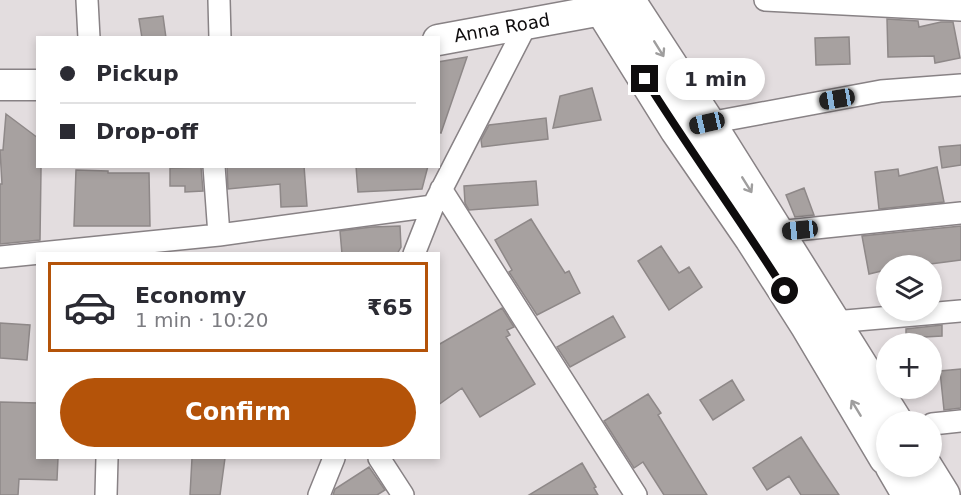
<!DOCTYPE html>
<html lang="en">
<head>
<meta charset="utf-8">
<style>
  body { margin:0; font-family:"DejaVu Sans",sans-serif; background:#f7f7f7; color:#2b2b33; height:100vh; display:flex; flex-direction:column; font-size:22px; white-space:nowrap }
  * { box-sizing:border-box; margin:0 }
  p { font-size:20px; color:#7c7c81 }
  .icon { flex:none; width:33px; height:33px; fill:none; stroke:currentColor; stroke-width:2; stroke-linecap:round; stroke-linejoin:round }
  .map { position:relative; flex:1; overflow:hidden }
  .details { position:absolute; left:36px; top:252px; width:404px; height:207px; display:flex; flex-direction:column; background:#fff; border-radius:0px; box-shadow:0 3px 9px #0003 }
  .details>* { flex:none }
  .top-card { position:absolute; left:36px; top:36px; width:404px; height:132px; border-radius:0px; box-shadow:0 3px 9px #0003; display:grid; align-content:center; height:132px; padding:0 24px; background:#fff }
  .fabs { position:absolute; left:876px; top:255px; display:grid; gap:12px }
  .fabs a { display:grid; place-items:center; width:66px; height:66px; border-radius:50%; background:#fff; box-shadow:0 3px 9px #0003; font-size:30px }
  .end { position:absolute; width:27px; height:27px; margin:-14px; border:8px solid #0e0c0d; background:#fff; box-shadow:0 0 0 3px #fff }
  .from { border-radius:50% }
  .bubble { position:absolute; height:42px; border-radius:21px; background:#fff; box-shadow:0 3px 9px #0003; font-size:20px; font-weight:700; line-height:42px; text-align:center }
  .car { position:absolute; width:18px; height:36px; margin:-18px -9px; border-radius:8px; box-shadow:0 0 4px 2px #0007; background:linear-gradient(#222 24%,#8ab4d8 0 40%,#222 0 76%,#8ab4d8 0 86%,#222 0) }
  .top-card b { display:flex; align-items:center; gap:21px; height:57px; font-size:22px }
  .top-card b+b { border-top:2px solid #e1e1e2 }
  .top-card i { width:15px; height:15px; background:#2b2b33 }
  ul { padding:10px 0 0; list-style:none }
  li { display:flex; align-items:center; gap:18px; height:90px; margin:0 12px 9px; padding:0 12px; border:3px solid #e1e1e2; border-radius:0px }
  li div { flex:1 }
  li b { display:block; font-size:22px }
  li em { font-style:normal; font-weight:700 }
  li.active { border-color:#b45309 }
  li>.icon { width:54px; height:54px; stroke-width:1.5 }
  .cta { display:flex; gap:12px; margin-top:auto; padding:12px 24px }
  .cta a { flex:1; height:69px; border-radius:36px; background:#b45309; color:#fff; font-size:24px; font-weight:700; line-height:69px; text-align:center }
  .map>svg:first-child { display:block }
</style>
</head>
<body>
<div class="map">
<svg width="961" height="495" viewBox="0 0 961 495">
  <rect width="100%" height="100%" fill="#e3dddf"/>
  <!-- building -->
  <path fill="#a7a1a0" stroke="#8e8888" stroke-width="1.5" d="M163,16L166,38H142L139,19Z
    M887,19L918,21L919,27L941,22H953L960,58L935,63L934,56L888,57Z
    M849,37L850,64L816,65L815,38Z
    M467,57L441,133L438,132V62Z
    M592,88L601,120L553,128L560,96Z
    M6,114L38,138V166H41V170L40,240L0,244V184H2L0,150H3Z
    M546,118L548,139L482,147L481,140L489,125Z
    M961,145V165L942,168L939,147Z
    M227,166H304L307,206L281,207L280,184L228,189Z
    M356,166H428L422,189L358,192Z
    M201,167L203,191L185,192V186H170V168Z
    M937,167L944,202L879,209L875,172L898,169L899,176Z
    M76,170L108,171V173H149L150,226H74Z
    M536,181L538,205L469,210L465,203L464,186Z
    M804,188L814,215L795,217L786,195Z
    M531,219L565,273L569,271L580,293L537,315L509,272L512,270L495,240Z
    M400,226L401,247L397,254H342L340,231L372,227Z
    M961,226V260L915,266H886V270L869,274L862,236Z
    M661,246L679,273L689,267L702,287L669,310L638,261Z
    M502,308L514,327L507,330L510,335L506,337L535,384L480,417L462,388L438,405V345Z
    M613,316L625,337L570,367L557,347Z
    M0,323L30,325L27,360L0,358Z
    M942,325V336L906,338V329Z
    M961,369V408L944,410L940,371Z
    M732,380L744,400L713,420L700,400Z
    M648,394L661,413L658,415L707,495H664L643,462L634,468L604,421Z
    M0,402L38,403V458H58L57,480L19,479L18,495H0Z
    M801,437L817,462L839,495H801L789,476L767,490L753,468Z
    M192,458H225L220,495H190Z
    M582,463L596,487L594,488L598,495H529Z
    M369,467L385,490L377,495H333L335,489Z"/>
  <g fill="none" stroke-linecap="round" stroke-linejoin="round">
    <defs>
      <path id="street" d="M87,0L89,38
        M219,0L220,38
        M765,0L961,10
        M698,125L881,91L961,85
        M214,166L219,235
        M441,189L636,495
        M777,232L961,213
        M414,254L433,206L526,25
        M0,257L219,235L433,206
        M834,322L961,311
        M932,424L961,421
        M379,458L403,495
        M106,495L107,458
        M319,495L334,458"/>
      <path id="secondary" d="M438,40L602,10
        M0,85H38"/>
      <path id="primary" d="M596,0L677,130L752,239L807,325L886,458
        M628,0L716,135L896,422
        M892,466L909,495
        M925,466L943,495"/>
    </defs>
    <!-- street casing -->
    <use href="#street" stroke="#888285" stroke-width="24"/>
    <!-- secondary casing -->
    <use href="#secondary" stroke="#888285" stroke-width="33"/>
    <!-- primary casing -->
    <use href="#primary" stroke="#888285" stroke-width="36"/>
    <!-- street -->
    <use href="#street" stroke="#fff" stroke-width="21"/>
    <!-- secondary -->
    <use href="#secondary" stroke="#fff" stroke-width="30"/>
    <!-- primary -->
    <use href="#primary" stroke="#fff" stroke-width="33"/>
  </g>
  <!-- one-way arrows -->
  <defs><path id="oneway-shaft" d="M-6 0H5M1.5-3L5.5 0L1.5 3" fill="none" stroke-width="1.6" stroke-linecap="round" stroke-linejoin="round" transform="scale(1.5)"/></defs>
  <g stroke="#9f9e9e">
    <use href="#oneway-shaft" transform="translate(659 49) rotate(58)"/>
    <use href="#oneway-shaft" transform="translate(747 185) rotate(58)"/>
    <use href="#oneway-shaft" transform="translate(856 408) rotate(-121)"/>
  </g>
  <g fill="none" stroke-linecap="round" stroke-linejoin="round">
    <!-- route -->
    <path stroke="#0e0c0d" stroke-width="8" d="M645,79C690,151 740,219 785,291"/>
  </g>
  <g text-anchor="middle" stroke-width="6" stroke-linejoin="round" paint-order="stroke">
    <!-- street labels -->
    <g font-size="18" fill="#0e0c0d" stroke="#fff">
      <text transform="translate(502 28) rotate(-10)" y="6">Anna Road</text>
    </g>
  </g>
</svg>
<div class="fabs">
<a><svg class="icon" aria-label="layers" viewBox="0 0 24 24"><path d="M12 4l9 5-9 5-9-5zM3 14l9 5 9-5"/></svg></a>
<a>+</a>
<a>−</a>
</div>
<i class="end from" style="left:785px;top:291px"></i>
<i class="end" style="left:645px;top:79px"></i>
<div class="bubble" style="left:666px;top:58px;width:99px">1 min</div>
<i class="car" style="left:837px;top:99px;rotate:260deg"></i>
<i class="car" style="left:707px;top:123px;rotate:257deg"></i>
<i class="car" style="left:800px;top:230px;rotate:264deg"></i>
<div class="top-card">
<b><i class="from"></i>Pickup</b>
<b><i></i>Drop-off</b>
</div>
<section class="details">
<ul>
<li class="active"><svg class="icon" aria-label="car" viewBox="0 0 24 24"><path d="M5 17H2v-5l4-1 3-4h7l3 4 3 1v5h-3M9 17h6M6 11h13"/><circle cx="7" cy="17" r="2"/><circle cx="17" cy="17" r="2"/></svg><div><b>Economy</b><p>1 min · 10:20</p></div><em>₹65</em></li>
</ul>
<div class="cta"><a>Confirm</a></div>
</section>
</div>
</body>
</html>
